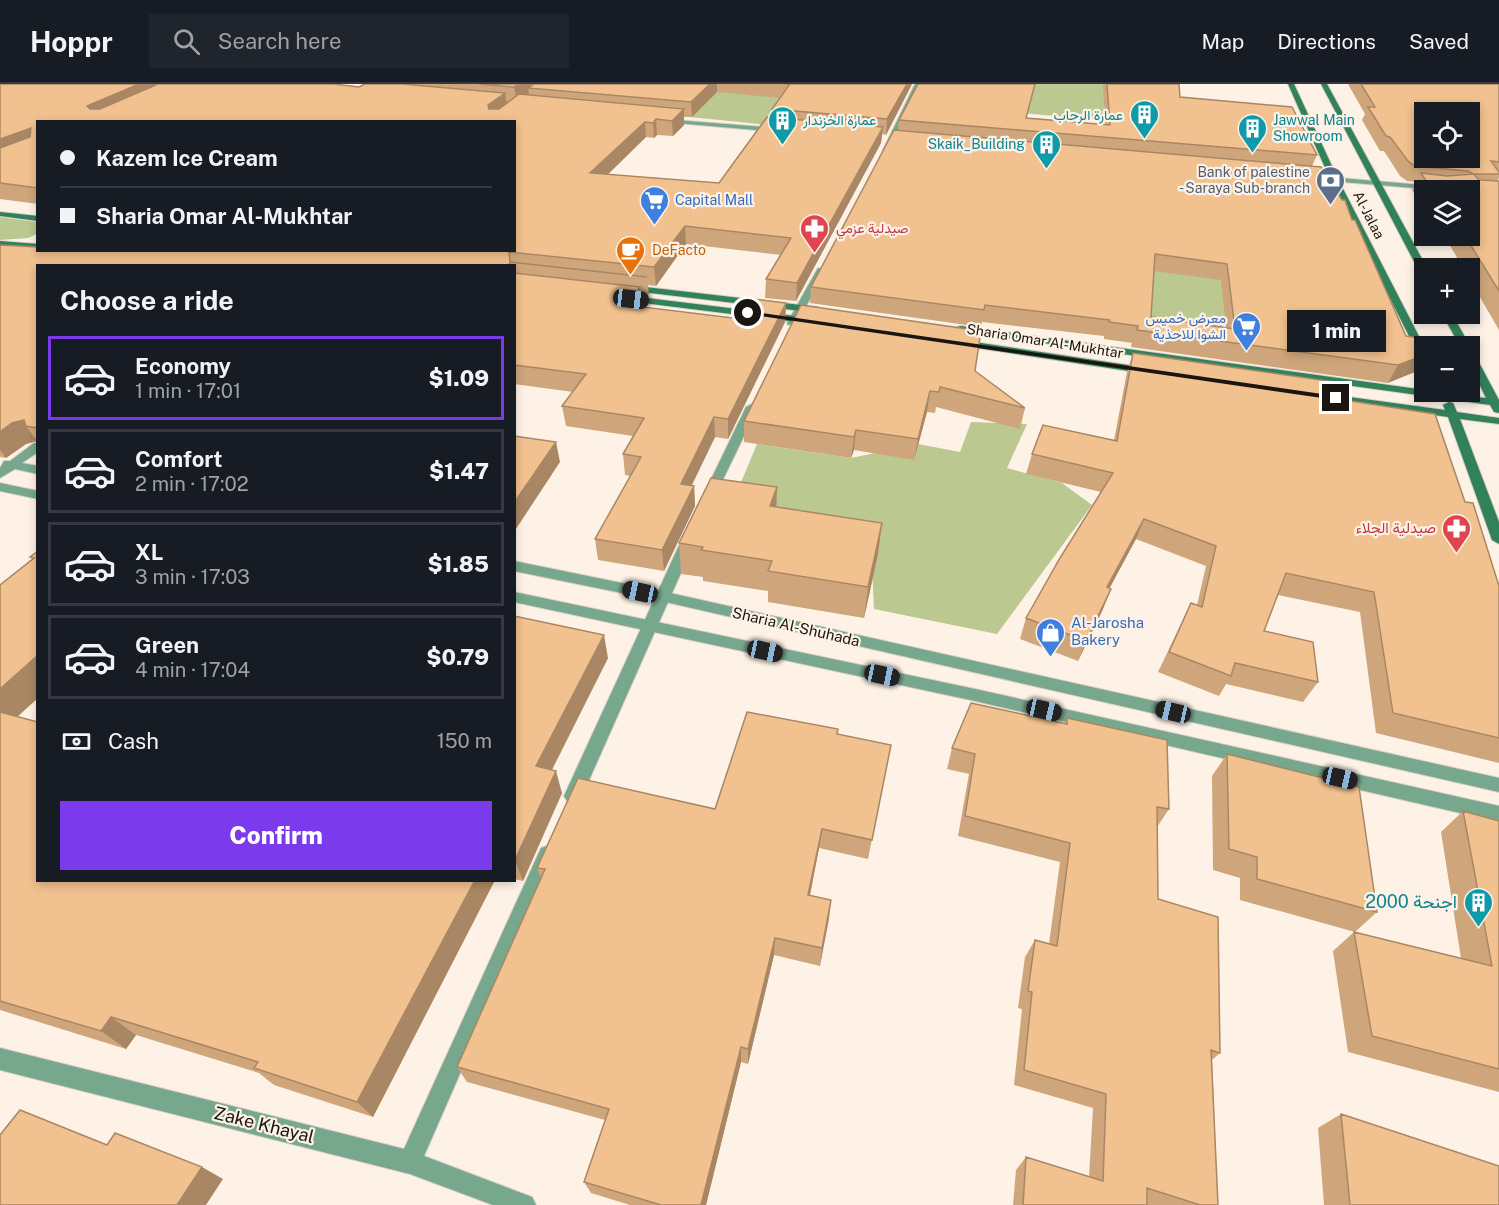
<!DOCTYPE html>
<html lang="en">
<head>
<meta charset="utf-8">
<style>
  body { margin:0; font-family:"Public Sans",Vazirmatn,sans-serif; background:#20242c; color:#f1f3f6; height:100vh; display:flex; flex-direction:column; font-size:22px; white-space:nowrap }
  * { box-sizing:border-box; margin:0 }
  p { font-size:20px; color:#9ea1a6 }
  .icon { flex:none; width:33px; height:33px; fill:none; stroke:currentColor; stroke-width:2; stroke-linecap:round; stroke-linejoin:round }
  .map { position:relative; flex:1; overflow:hidden }
  .panel { position:absolute; left:36px; top:180px; width:480px; height:618px; display:flex; flex-direction:column; background:#171b24; border-radius:0px; box-shadow:0 3px 9px #0003 }
  .panel>* { flex:none }
  .guide { position:absolute; left:36px; top:36px; width:480px; height:132px; border-radius:0px; box-shadow:0 3px 9px #0003; display:grid; align-content:center; height:132px; padding:0 24px; background:#171b24 }
  .tools { position:absolute; left:1414px; top:18px; display:grid; gap:12px }
  .tools a { display:grid; place-items:center; width:66px; height:66px; border-radius:0px; background:#171b24; box-shadow:0 3px 9px #0003; font-size:30px }
  .end { position:absolute; width:27px; height:27px; margin:-14px; border:8px solid #1a1510; background:#fff; box-shadow:0 0 0 3px #fff }
  .from { border-radius:50% }
  .bubble { position:absolute; height:42px; border-radius:0px; background:#171b24; box-shadow:0 3px 9px #0003; font-size:20px; font-weight:800; line-height:42px; text-align:center }
  .car { position:absolute; width:18px; height:36px; margin:-18px -9px; border-radius:8px; box-shadow:0 0 4px 2px #0007; background:linear-gradient(#222 24%,#8ab4d8 0 40%,#222 0 76%,#8ab4d8 0 86%,#222 0) }
  .guide b { display:flex; align-items:center; gap:21px; height:57px; font-size:22px }
  .guide b+b { border-top:2px solid #363941 }
  .guide i { width:15px; height:15px; background:#f1f3f6 }
  ul { padding:0; list-style:none }
  li { display:flex; align-items:center; gap:18px; height:84px; margin:0 12px 9px; padding:0 12px; border:3px solid #363941; border-radius:0px }
  li div { flex:1 }
  li b { display:block; font-size:22px }
  li em { font-style:normal; font-weight:800 }
  li.active { border-color:#7c3aed }
  li>.icon { width:54px; height:54px; stroke-width:1.5 }
  h2 { padding:0 24px; font-size:27px; line-height:72px }
  .pay { display:flex; align-items:center; gap:15px; height:66px; padding:0 24px; font-size:22px }
  .pay p { margin-inline-start:auto }
  .primary-button { display:flex; gap:12px; margin-top:auto; padding:12px 24px }
  .primary-button a { flex:1; height:69px; border-radius:0px; background:#7c3aed; color:#fff; font-size:24px; font-weight:800; line-height:69px; text-align:center }
  header { display:flex; align-items:center; gap:36px; box-sizing:border-box; height:84px; padding:0 30px; background:#171b24; border-bottom:2px solid #363941 }
  header strong { font-size:28px }
  nav { display:flex; gap:33px; margin-inline-start:auto; font-size:21px }
  .search { width:420px; height:54px; background:#20242c; display:flex; align-items:center; gap:15px; box-sizing:border-box; padding:0 21px; border-radius:0px; color:#9ea1a6; font-size:22px }
  .map>svg:first-child { display:block }
</style>
</head>
<body>
<header>
<strong>Hoppr</strong>
<div class="search"><svg class="icon" aria-label="search" viewBox="0 0 24 24"><circle cx="10" cy="10" r="6"/><path d="M15 15l6 6"/></svg>Search here</div>
<nav><a>Map</a><a>Directions</a><a>Saved</a></nav>
</header>
<div class="map">
<svg width="1499" height="1121" viewBox="0 0 1499 1121">
  <rect width="100%" height="100%" fill="#fef2e7"/>
  <!-- green -->
  <path fill="#bbc890" d="M642,0H802L769,41L659,30Z
    M1028,0H1104V36L960,24Z
    M0,133L37,138V150L28,154L0,156Z
    M1136,184L1283,200L1252,244L1222,240L1225,261L1145,249Z
    M971,338L1027,340L1007,384L1062,399L1092,421L997,550L874,525L871,459L778,456L777,423L734,415L757,360L851,374L918,360L960,368Z"/>
  <g fill="none" stroke-linecap="round" stroke-linejoin="round">
    <defs>
      <path id="minor" d="M915,0H921L890,64L883,66Z
        M662,35L778,44L781,46L778,48L664,38Z
        M1316,92L1459,104L1463,106H1438L1319,96H1316Z
        M818,184L826,186L797,239L788,241L787,239Z
        M752,320L758,323L715,412L709,416L705,415L703,412L746,323Z
        M689,451L696,455L582,712L579,717L573,719L567,717L564,712L682,455Z
        M547,762L553,764L556,770L424,1072L532,1113L536,1121H493L410,1090L0,986V964L404,1065L541,764Z"/>
      <path id="tertiary" d="M34,359H38V368L22,379L38,382V390L15,385L0,394V384L4,377H10Z
        M0,399L38,407V415L0,407Z
        M514,477L661,507L1499,694V708L661,517L514,487Z
        M514,508L975,605L1499,722V738L975,617L514,518Z"/>
      <path id="secondary" d="M1288,0H1294L1338,95L1425,264V277L1420,274L1330,95Z
        M1321,0H1327L1427,184H1425V192L1420,189Z
        M0,128L38,132V137L0,132Z
        M0,157L38,160V166L0,163Z
        M628,201L818,223L823,226L818,229L625,206V202Z
        M622,211L812,234L817,237L812,240L619,216V212Z
        M1442,230H1452L1470,262H1460Z
        M961,242L1425,306V308L1486,314L1470,281V268L1475,271L1499,316V329L1494,328L1490,321L957,247V243Z
        M961,256L1148,284L1153,287L1148,290L957,261V257Z
        M1320,309L1445,326L1443,321L1449,318L1453,319L1457,328L1499,334V340L1460,335L1499,438V460L1492,456L1448,333L1316,314L1314,312Z"/>
    </defs>
    <!-- minor casing -->
    <use href="#minor" stroke="#dacfc5" stroke-width="2"/>
    <!-- tertiary casing -->
    <use href="#tertiary" stroke="#dacfc5" stroke-width="2"/>
    <!-- secondary casing -->
    <use href="#secondary" stroke="#dacfc5" stroke-width="2"/>
    <!-- minor -->
    <use href="#minor" fill="#77a78c" fill-rule="evenodd"/>
    <!-- tertiary -->
    <use href="#tertiary" fill="#77a78c" fill-rule="evenodd"/>
    <!-- secondary -->
    <use href="#secondary" fill="#31815b" fill-rule="evenodd"/>
  </g>
  <!-- wall -->
  <path fill="#cfa67b" fill-rule="evenodd" d="M0,0L359,3L365,0H912L886,51L882,50L881,59L796,217L765,214L766,195L781,171L686,160L656,202L648,201L649,211L640,210L641,223L741,235L786,219L785,238L728,355L715,353L692,401L694,402L695,422L664,487L598,476L595,455L631,392L625,391L623,370L633,352L566,342L562,322L573,308L514,300V182H38V358L37,357L26,360L6,374L0,373V161L100,167L514,166L38,38V120L0,115ZM717,8L780,14L772,25V33L719,99L608,90L646,53L654,54L657,51L673,52L684,41V33H692Z
    M1103,0H1179L1180,13L1317,71L1312,82L1352,136L1406,252L1434,261L1438,256L1457,258L1388,299L1131,263L1132,259L1104,255V252L982,238L981,243L810,219L811,203L898,46L899,36L1027,34L1105,40ZM1154,187L1221,196L1226,244L1151,233Z
    M1348,0H1499V94L1497,97H1499V246L1470,196V184H1463L1448,158H1443L1440,152H1470V106H1425V127L1412,106L1417,98L1407,97L1400,92L1384,67H1380L1362,36L1365,30Z
    M1133,269L1340,315L1465,418L1499,502V679L1376,649L1360,528L1278,511L1264,547L1318,598L1303,618L1226,600L1219,612L1158,588L1191,519L1197,521L1206,482L1136,455L1109,504L1103,525L1078,577L1020,555L1026,534L1101,408L1026,390L1032,370L1114,356L1127,288Z
    M975,287L1025,324L1020,345L936,323L935,329L927,328L914,376L854,366L851,374L744,358V337Z
    M777,423L878,470L864,534L768,518V507L703,497V493L681,490L679,459Z
    M38,467L17,633L38,796H495L373,1033L274,1001L259,989L136,951L126,965L0,926V501L32,475L30,473Z
    M514,532L608,574L552,686L562,709L523,797L514,795Z
    M1067,634L1169,725L1157,743L1158,815L1220,969L1212,976L1218,1121H1013L1016,1086L1026,1073L1089,1093L1093,1024L1014,1001L1022,925L1018,924L1025,873L1035,856L1049,860L1060,778L958,752L969,690L947,685L952,664L1065,639Z
    M838,645V650L891,661L868,775L819,764L810,812L831,816L820,882L774,871L748,980L741,978L706,1121H630L591,1109L584,1098L605,1036L467,998L457,983L541,794L537,784L715,725Z
    M1227,670L1377,828L1355,848L1240,816V794L1213,786L1212,692Z
    M1463,727L1499,737V1008L1348,968L1333,867L1354,848L1461,874L1441,748Z
    M1341,1030L1499,1121H1324L1318,1044Z"/>
  <!-- shaded-wall -->
  <path fill="#a98764" d="M139,0H178L95,37L87,22Z
    M519,0H541L528,4L529,9L517,17L514,3Z
    M710,0H717V8L692,33L691,18Z
    M907,0H912L886,51L887,35Z
    M505,9L508,24L491,36L488,21Z
    M684,25V41L673,52L672,37Z
    M656,35L657,51L654,54L653,39Z
    M645,38L646,53L592,106L590,89Z
    M883,43L881,59L796,217L797,199Z
    M31,44L38,57L0,75V55Z
    M685,142L686,160L656,202L654,183Z
    M640,203L641,222L628,240L626,221Z
    M786,219L785,238L728,355V335Z
    M1457,258L1454,262H1445Z
    M1425,271V284L1388,299L1398,281Z
    M1349,300L1338,319L1318,312Z
    M930,307L927,328L914,376L918,355Z
    M714,333L715,353L682,421L681,400Z
    M24,336L26,342L37,357L26,360L6,374L0,366V348L12,339Z
    M856,346L854,366L851,374L854,353Z
    M556,358L560,378L514,448V419Z
    M694,402L695,422L664,487L662,466Z
    M777,403L776,434L770,422Z
    M1144,435L1136,455L1099,524L1107,503Z
    M882,439L878,470L864,534L868,503Z
    M1111,505L1103,525L1078,577L1086,557Z
    M604,551L608,574L542,705L536,682Z
    M38,571V614L15,635L0,632V605Z
    M556,687L562,709L523,797L515,776Z
    M822,745L819,764L806,830L808,811Z
    M475,796H495L373,1033L357,1018Z
    M831,816L829,835L820,882L822,864Z
    M775,854L774,871L748,980V965Z
    M111,933L136,951L126,965L101,947Z
    M741,963V978L706,1121H701Z
    M202,1083L223,1095L206,1121H177Z"/>
  <!-- building -->
  <path fill="#f1c18f" stroke="#a98764" stroke-width="1.5" fill-rule="evenodd" d="M0,0H139L87,22L90,25H100L158,0H334L359,3L365,0H402L505,9L488,21L489,25H499L519,10L684,25L672,37L656,35L653,39L645,38L590,89L719,99L767,33L883,43L797,199L766,195L791,154L685,142L654,183L509,168L510,178L647,193L511,178L508,181V182H38V344L26,342L24,336L12,339L0,348V161L38,163V166H514V38H38V104L0,99V64L30,53L31,44L0,55Z
    M479,0H519L514,3Z
    M534,0H710L691,18L528,4Z
    M785,0H907L887,35L772,25L790,0Z
    M918,0H1035L1026,34L1110,41L1107,0H1179L1180,13L1292,23L1317,71L899,36Z
    M1361,0H1499V78L1491,77L1499,88V90H1473L1468,87L1415,82L1408,77L1390,53L1386,52L1368,23H1375ZM1425,28H1470V74H1425Z
    M894,46L1321,83L1342,116H1345L1352,136H1355L1406,252L1426,255L1436,262L1438,256L1457,258L1445,262H1425V271L1398,281L1137,246L1138,242L1109,238L1110,236L985,221L984,226L811,203ZM1155,170L1227,180L1235,245L1151,233Z
    M1421,89L1447,92L1474,90L1479,96L1499,97V207L1465,152H1470V106H1432Z
    M514,189L640,203L626,221L741,235L753,215L786,219L728,335L714,333L681,400L694,402L662,466L595,455L641,373L623,370L644,334L562,322L586,290L514,281Z
    M801,221L981,247L975,287L1025,324L940,303L939,308L930,307L918,355L856,346L854,353L744,337Z
    M1133,269L1349,300L1318,312L1435,330L1465,418L1473,419L1499,502V654L1393,629L1374,508L1286,489L1264,547L1313,558L1318,598L1235,579L1231,592L1169,568L1191,519L1202,523L1216,462L1144,435L1107,503L1111,505L1086,557L1026,534L1060,474L1113,389L1032,370L1043,341L1117,357Z
    M514,352L556,358L514,419Z
    M711,394L777,403L770,422L882,439L868,503L768,487L772,477L701,466L703,463L679,459Z
    M38,467V571L0,605V501L34,474L30,473Z
    M514,532L604,551L536,682L556,687L515,776Z
    M971,619L1067,640V634L1167,656L1169,725L1157,723L1158,815L1218,833L1220,969L1211,966L1218,1121H1200L1147,1104V1121H1023L1026,1073L1103,1097L1106,1010L1024,986L1032,908L1028,907L1035,856L1057,862L1070,759L965,732L975,670L952,664Z
    M0,628L38,638V796H475L357,1018L254,984L258,978L111,933L101,947L0,917Z
    M747,628L838,645L837,650L891,661L872,756L822,745L808,811L831,816L822,864L775,854L748,965L741,963L701,1121H661L584,1098L609,1025L457,983L545,785L537,784L578,694L715,725Z
    M1227,670L1359,703L1377,828L1257,795V773L1229,765Z
    M1463,727L1499,737V985L1372,952L1354,848L1492,882Z
    M20,1026L107,1061L115,1049L202,1083L177,1121H0V1051Z
    M1341,1030L1499,1082V1121H1350Z"/>
  <!-- route -->
  <path fill="#1a1510" d="M748,227L1336,312L1340,314L1336,316L746,230Z"/>
  <!-- icons -->
  <defs>
    <symbol id="building-pin" viewBox="-11 -11 22 30"><path d="M0 17L-7.5 6A9.5 9.5 0 1 1 7.5 6Z" fill="#0f9aa8" stroke="#fef2e7"/><path d="M-4-6H4V6H1V3H-1V6H-4ZM-2.5-4.3h1.7v1.8h-1.7ZM.8-4.3h1.7v1.8H.8ZM-2.5-1h1.7V.8h-1.7ZM.8-1h1.7V.8H.8Z" fill="#fff"/></symbol>
    <symbol id="bank-pin" viewBox="-11 -11 22 30"><path d="M0 17L-7.5 6A9.5 9.5 0 1 1 7.5 6Z" fill="#5c6f8a" stroke="#fef2e7"/><path d="M-6-4H6V4H-6ZM0-2.3a2.3 2.3 0 1 0 0 4.6a2.3 2.3 0 1 0 0-4.6Z" fill="#fff"/></symbol>
    <symbol id="supermarket-pin" viewBox="-11 -11 22 30"><path d="M0 17L-7.5 6A9.5 9.5 0 1 1 7.5 6Z" fill="#3f7fe0" stroke="#fef2e7"/><path d="M-6-5.5h2.5l.6 2H6L4.5 2H-2.5L-4.4-4H-6ZM-1.5 3.2a1.3 1.3 0 1 0 .1 0ZM3 3.2a1.3 1.3 0 1 0 .1 0Z" fill="#fff"/></symbol>
    <symbol id="pharmacy-pin" viewBox="-11 -11 22 30"><path d="M0 17L-7.5 6A9.5 9.5 0 1 1 7.5 6Z" fill="#e0444e" stroke="#fef2e7"/><path d="M-2-6h4v4h4v4h-4v4h-4v-4h-4v-4h4Z" fill="#fff"/></symbol>
    <symbol id="cafe-pin" viewBox="-11 -11 22 30"><path d="M0 17L-7.5 6A9.5 9.5 0 1 1 7.5 6Z" fill="#e8710a" stroke="#fef2e7"/><path d="M-5.5-4.5H6V0H3Q3 3.5 0 3.5H-2.5Q-5.5 3.5-5.5 0ZM3-3.2v2h1.7v-2ZM-6 4.5H4V6H-6Z" fill="#fff"/></symbol>
    <symbol id="shop-pin" viewBox="-11 -11 22 30"><path d="M0 17L-7.5 6A9.5 9.5 0 1 1 7.5 6Z" fill="#3f7fe0" stroke="#fef2e7"/><path d="M-5-2.5h2.3a2.7 3.5 0 0 1 5.4 0H5L5.5 6h-11ZM-1.5-2.5h3a1.5 2.3 0 0 0-3 0Z" fill="#fff"/></symbol>
  </defs>
  <g fill-rule="evenodd">
    <use href="#building-pin" x="1128" y="14" width="33" height="45"/>
    <use href="#building-pin" x="766" y="20" width="33" height="45"/>
    <use href="#building-pin" x="1236" y="28" width="33" height="45"/>
    <use href="#building-pin" x="1030" y="44" width="33" height="45"/>
    <use href="#bank-pin" x="1314" y="80" width="33" height="45"/>
    <use href="#supermarket-pin" x="638" y="100" width="33" height="45"/>
    <use href="#pharmacy-pin" x="798" y="128" width="33" height="45"/>
    <use href="#cafe-pin" x="614" y="150" width="33" height="45"/>
    <use href="#supermarket-pin" x="1230" y="226" width="33" height="45"/>
    <use href="#pharmacy-pin" x="1440" y="428" width="33" height="45"/>
    <use href="#shop-pin" x="1034" y="532" width="33" height="45"/>
    <use href="#building-pin" x="1462" y="802" width="33" height="45"/>
  </g>
  <g text-anchor="middle" stroke-width="4.5" stroke-linejoin="round" paint-order="stroke">
    <!-- far-culture labels -->
    <g font-size="14" fill="#0d838f" stroke="#fef2e7" text-anchor="end">
      <text x="1123" y="36">عمارة الرحاب</text>
      <text x="803" y="41" text-anchor="start">عمارة الخزندار</text>
      <text x="1273" y="41" text-anchor="start">Jawwal Main<tspan x="1273" dy="16">Showroom</tspan></text>
      <text x="1025" y="65">Skaik_Building</text>
    </g>
    <!-- far-service labels -->
    <g font-size="14" fill="#4e5e75" stroke="#fef2e7" text-anchor="end">
      <text x="1310" y="93">Bank of palestine<tspan x="1310" dy="16">- Saraya Sub-branch</tspan></text>
    </g>
    <!-- far-shop labels -->
    <g font-size="14" fill="#366cbe" stroke="#fef2e7" text-anchor="start">
      <text x="675" y="121">Capital Mall</text>
      <text x="1226" y="239" text-anchor="end">معرض خميس<tspan x="1226" dy="16">الشوا للاحذية</tspan></text>
    </g>
    <!-- far-street labels -->
    <g font-size="14" fill="#1a1510" stroke="#fef2e7">
      <text transform="translate(1369 131) rotate(63)" y="5">Al-Jalaa</text>
      <text transform="translate(1045 257) rotate(9)" y="5">Sharia Omar Al-Mukhtar</text>
    </g>
    <!-- far-health labels -->
    <g font-size="14" fill="#be3a42" stroke="#fef2e7" text-anchor="start">
      <text x="836" y="149">صيدلية عزمي</text>
    </g>
    <!-- far-food labels -->
    <g font-size="14" fill="#c56008" stroke="#fef2e7" text-anchor="start">
      <text x="652" y="171">DeFacto</text>
    </g>
    <!-- health labels -->
    <g font-size="15" fill="#be3a42" stroke="#fef2e7" text-anchor="end">
      <text x="1436" y="449">صيدلية الجلاء</text>
    </g>
    <!-- shop labels -->
    <g font-size="15" fill="#366cbe" stroke="#fef2e7" text-anchor="start">
      <text x="1071" y="544">Al-Jarosha<tspan x="1071" dy="17">Bakery</tspan></text>
    </g>
    <!-- street labels -->
    <g font-size="15" fill="#1a1510" stroke="#fef2e7">
      <text transform="translate(796 543) rotate(13)" y="5">Sharia Al-Shuhada</text>
    </g>
    <!-- near-culture labels -->
    <g font-size="18" fill="#0d838f" stroke="#fef2e7" text-anchor="end">
      <text x="1457" y="824">اجنحة 2000</text>
    </g>
    <!-- near-street labels -->
    <g font-size="18" fill="#1a1510" stroke="#fef2e7">
      <text transform="translate(264 1041) rotate(14)" y="6">Zake Khayal</text>
    </g>
  </g>
</svg>
<div class="tools">
<a><svg class="icon" aria-label="locate" viewBox="0 0 24 24"><circle cx="12" cy="12" r="6"/><path d="M12 2v4M12 18v4M2 12h4M18 12h4"/></svg></a>
<a><svg class="icon" aria-label="layers" viewBox="0 0 24 24"><path d="M12 4l9 5-9 5-9-5zM3 14l9 5 9-5"/></svg></a>
<a>+</a>
<a>−</a>
</div>
<i class="end from" style="left:748px;top:229px"></i>
<i class="end" style="left:1336px;top:314px"></i>
<div class="bubble" style="left:1287px;top:226px;width:99px">1 min</div>
<i class="car" style="left:631px;top:215px;rotate:97deg"></i>
<i class="car" style="left:640px;top:508px;rotate:282deg"></i>
<i class="car" style="left:765px;top:567px;rotate:102deg"></i>
<i class="car" style="left:882px;top:591px;rotate:102deg"></i>
<i class="car" style="left:1044px;top:626px;rotate:103deg"></i>
<i class="car" style="left:1173px;top:628px;rotate:283deg"></i>
<i class="car" style="left:1340px;top:694px;rotate:103deg"></i>
<div class="guide">
<b><i class="from"></i>Kazem Ice Cream</b>
<b><i></i>Sharia Omar Al-Mukhtar</b>
</div>
<section class="panel">
<h2>Choose a ride</h2>
<ul>
<li class="active"><svg class="icon" aria-label="car" viewBox="0 0 24 24"><path d="M5 17H2v-5l4-1 3-4h7l3 4 3 1v5h-3M9 17h6M6 11h13"/><circle cx="7" cy="17" r="2"/><circle cx="17" cy="17" r="2"/></svg><div><b>Economy</b><p>1 min · 17:01</p></div><em>$1.09</em></li>
<li><svg class="icon" aria-label="car" viewBox="0 0 24 24"><path d="M5 17H2v-5l4-1 3-4h7l3 4 3 1v5h-3M9 17h6M6 11h13"/><circle cx="7" cy="17" r="2"/><circle cx="17" cy="17" r="2"/></svg><div><b>Comfort</b><p>2 min · 17:02</p></div><em>$1.47</em></li>
<li><svg class="icon" aria-label="car" viewBox="0 0 24 24"><path d="M5 17H2v-5l4-1 3-4h7l3 4 3 1v5h-3M9 17h6M6 11h13"/><circle cx="7" cy="17" r="2"/><circle cx="17" cy="17" r="2"/></svg><div><b>XL</b><p>3 min · 17:03</p></div><em>$1.85</em></li>
<li><svg class="icon" aria-label="car" viewBox="0 0 24 24"><path d="M5 17H2v-5l4-1 3-4h7l3 4 3 1v5h-3M9 17h6M6 11h13"/><circle cx="7" cy="17" r="2"/><circle cx="17" cy="17" r="2"/></svg><div><b>Green</b><p>4 min · 17:04</p></div><em>$0.79</em></li>
</ul>
<div class="pay"><svg class="icon" aria-label="cash" viewBox="0 0 24 24"><path d="M3 7h18v10H3z"/><circle cx="12" cy="12" r="2"/></svg>Cash<p>150 m</p></div>
<div class="primary-button"><a>Confirm</a></div>
</section>
</div>
</body>
</html>
